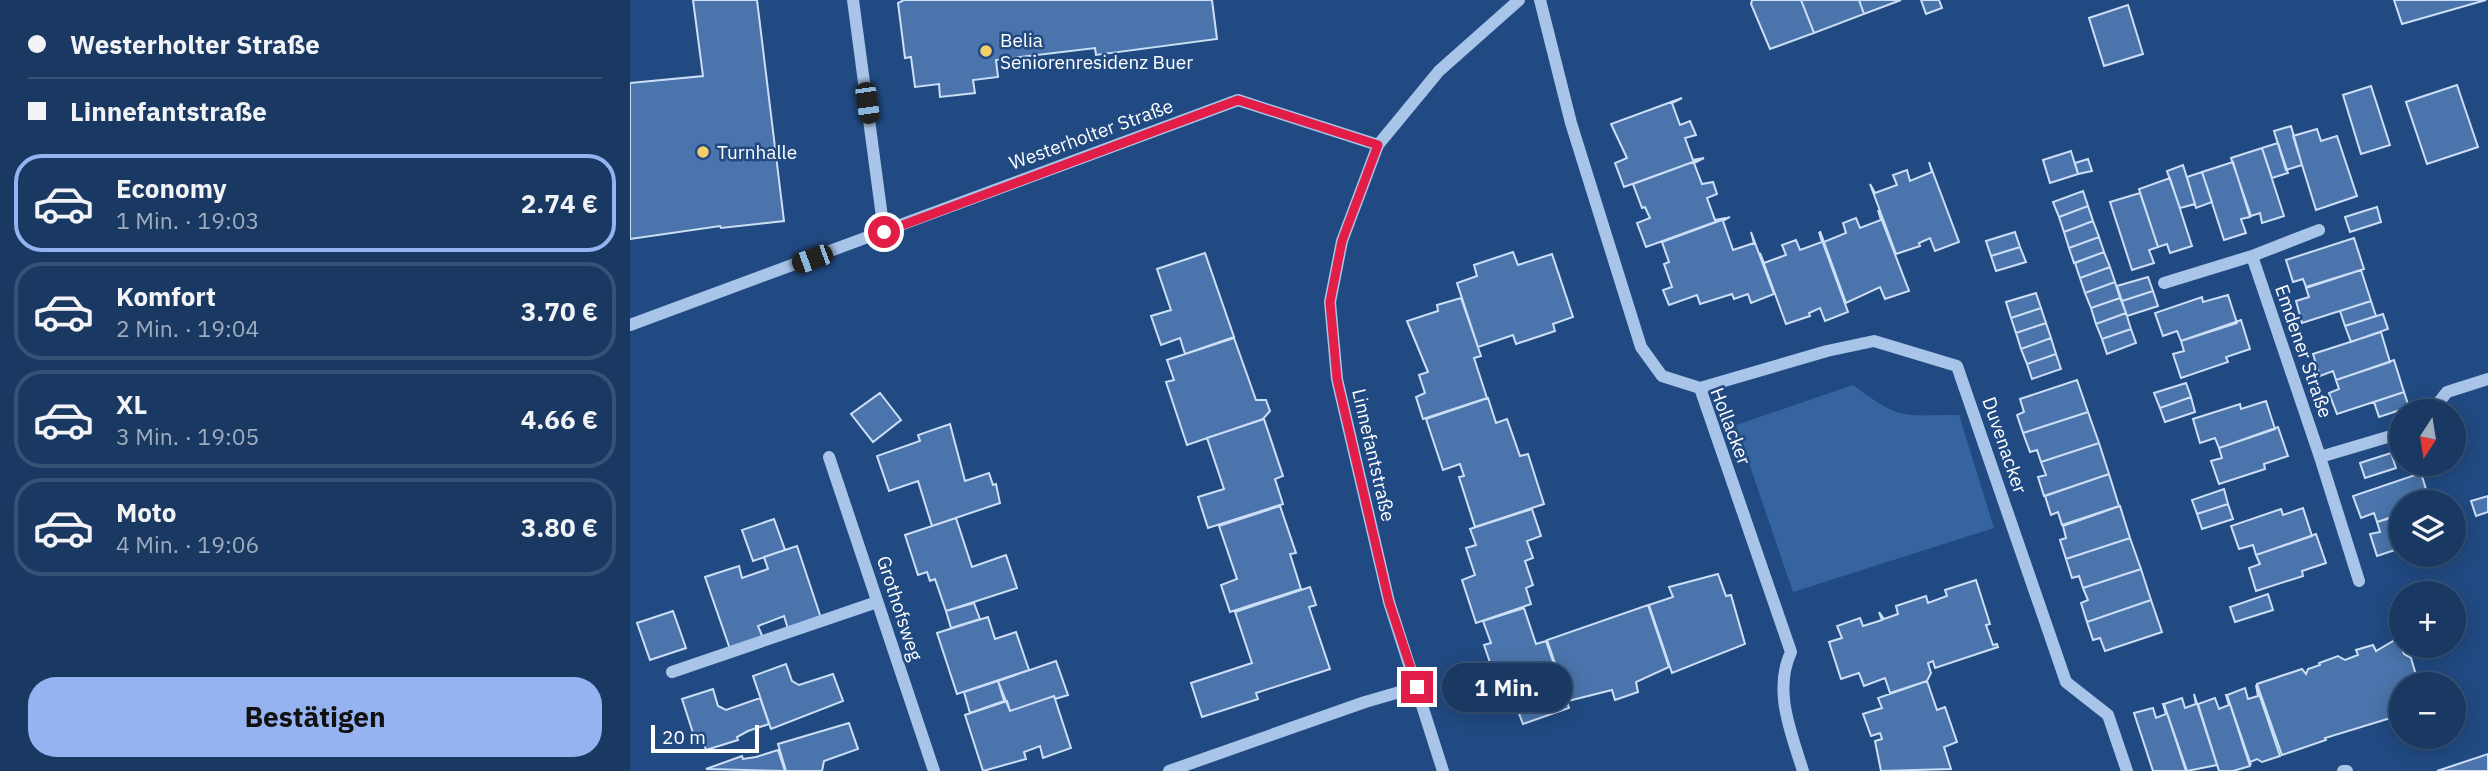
<!DOCTYPE html>
<html lang="de">
<head>
<meta charset="utf-8">
<style>
  body { margin:0; font-family:"IBM Plex Sans",sans-serif; background:#223f68; color:#f1f3f6; height:100vh; display:flex; flex-direction:column; font-size:26px; white-space:nowrap }
  * { box-sizing:border-box; margin:0 }
  p { font-size:23px; color:#9facbe }
  .icon { flex:none; width:38px; height:38px; fill:none; stroke:currentColor; stroke-width:2; stroke-linecap:round; stroke-linejoin:round }
  .map { position:relative; flex:1; overflow:hidden }
  .details { display:flex; flex-direction:column; background:#193862; width:630px }
  .details>* { flex:none }
  .guide { display:grid; align-content:center; height:154px; padding:0 28px; background:#193862 }
  .needle { width:46px; rotate:192deg }
  .controls { position:absolute; left:1759px; top:399px; display:grid; gap:14px }
  .controls a { display:grid; place-items:center; width:77px; height:77px; border-radius:50%; background:#193862; box-shadow:0 4px 18px #0003,0 0 0 2px #375277; font-size:35px }
  .scale { position:absolute; left:21px; bottom:18px; width:108px; box-sizing:border-box; padding-left:7px; border:4px solid #fff; border-top:0; font-size:19px; line-height:24px; white-space:nowrap; color:#fff; -webkit-text-stroke:5px #214a82; paint-order:stroke }
  .end { position:absolute; width:32px; height:32px; margin:-16px; border:9px solid #e11d48; background:#fff; box-shadow:0 0 0 4px #fff }
  .from { border-radius:50% }
  .bubble { position:absolute; height:49px; border-radius:24px; background:#193862; box-shadow:0 4px 18px #0003,0 0 0 2px #375277; font-size:23px; font-weight:800; line-height:49px; text-align:center }
  .car { position:absolute; width:21px; height:42px; margin:-21px -10px; border-radius:9px; box-shadow:0 0 5px 2px #0007; background:linear-gradient(#222 24%,#8ab4d8 0 40%,#222 0 76%,#8ab4d8 0 86%,#222 0) }
  .guide b { display:flex; align-items:center; gap:24px; height:66px; font-size:26px }
  .guide b+b { border-top:2px solid #375277 }
  .guide i { width:18px; height:18px; background:#f1f3f6 }
  ul { padding:0; list-style:none }
  li { display:flex; align-items:center; gap:21px; height:98px; margin:0 14px 10px; padding:0 14px; border:4px solid #375277; border-radius:28px }
  li div { flex:1 }
  li b { display:block; font-size:26px }
  li em { font-style:normal; font-weight:800 }
  li.on { border-color:#95b2f1 }
  li>.icon { width:63px; height:63px; stroke-width:1.5 }
  .cta { display:flex; gap:14px; margin-top:auto; padding:14px 28px }
  .cta a { flex:1; height:80px; border-radius:28px; background:#95b2f1; color:#111; font-size:28px; font-weight:800; line-height:80px; text-align:center }
  main { display:flex; flex:1; min-height:0 }
  .map>svg:first-child { display:block }
</style>
</head>
<body>
<main>
<section class="details">
<div class="guide">
<b><i class="from"></i>Westerholter Straße</b>
<b><i></i>Linnefantstraße</b>
</div>
<ul>
<li class="on"><svg class="icon" aria-label="car" viewBox="0 0 24 24"><path d="M5 17H2v-5l4-1 3-4h7l3 4 3 1v5h-3M9 17h6M6 11h13"/><circle cx="7" cy="17" r="2"/><circle cx="17" cy="17" r="2"/></svg><div><b>Economy</b><p>1 Min. · 19:03</p></div><em>2.74 €</em></li>
<li><svg class="icon" aria-label="car" viewBox="0 0 24 24"><path d="M5 17H2v-5l4-1 3-4h7l3 4 3 1v5h-3M9 17h6M6 11h13"/><circle cx="7" cy="17" r="2"/><circle cx="17" cy="17" r="2"/></svg><div><b>Komfort</b><p>2 Min. · 19:04</p></div><em>3.70 €</em></li>
<li><svg class="icon" aria-label="car" viewBox="0 0 24 24"><path d="M5 17H2v-5l4-1 3-4h7l3 4 3 1v5h-3M9 17h6M6 11h13"/><circle cx="7" cy="17" r="2"/><circle cx="17" cy="17" r="2"/></svg><div><b>XL</b><p>3 Min. · 19:05</p></div><em>4.66 €</em></li>
<li><svg class="icon" aria-label="car" viewBox="0 0 24 24"><path d="M5 17H2v-5l4-1 3-4h7l3 4 3 1v5h-3M9 17h6M6 11h13"/><circle cx="7" cy="17" r="2"/><circle cx="17" cy="17" r="2"/></svg><div><b>Moto</b><p>4 Min. · 19:06</p></div><em>3.80 €</em></li>
</ul>
<div class="cta"><a>Bestätigen</a></div>
</section>
<div class="map">
<svg width="1858" height="771" viewBox="0 0 1858 771">
  <rect width="100%" height="100%" fill="#214a82"/>
  <!-- park -->
  <path fill="#3564a0" d="M1223,385C1271,421 1271,415 1329,415L1364,528L1163,592L1106,425Z"/>
  <!-- building -->
  <path fill="#4a74ab" stroke="#ccdff6" stroke-width="2" d="M63,0H127L154,221L91,228L90,226L0,239V83L73,76Z
    M274,0H582L587,39L466,55L465,48L366,60L368,77L343,80L345,93L310,97L309,84L285,87L281,57L275,58L268,3Z
    M1122,0H1171L1184,33L1140,49L1121,4Z
    M1171,0H1229L1234,14L1184,33Z
    M1229,0H1271L1234,14Z
    M1291,0H1309L1312,8L1296,14Z
    M1764,0H1856L1772,24Z
    M1498,5L1513,54L1474,66L1459,18Z
    M1827,85L1848,147L1797,164L1776,102Z
    M1741,86L1760,145L1731,154L1713,95Z
    M1052,98L1042,103L1050,125L1060,121L1066,135L1055,138L1063,160L1074,158L994,187L985,163L997,158L981,124Z
    M1661,126L1672,165L1656,170L1644,131Z
    M1687,129L1691,141L1707,136L1727,196L1686,210L1663,136Z
    M1648,143L1658,173L1642,178L1632,148Z
    M1632,148L1654,216L1632,223L1630,213L1621,216L1601,158Z
    M1441,151L1448,174L1420,183L1413,160Z
    M1074,158L1064,163L1072,184L1083,182L1087,194L1077,198L1085,220L1096,218L1016,247L1007,223L1020,218L1015,207L1012,208L1003,184Z
    M1458,159L1462,171L1448,174L1445,163Z
    M1299,162L1329,242L1305,251L1300,238L1289,243L1290,246L1266,254L1240,184L1245,193L1267,185L1263,175L1277,170L1280,181L1302,172Z
    M1603,162L1620,217L1611,219L1616,233L1594,240L1572,172Z
    M1553,165L1565,204L1550,208L1537,171Z
    M1572,172L1582,202L1566,208L1557,177Z
    M1540,178L1562,246L1540,253L1537,244L1528,247L1509,189Z
    M1453,191L1458,206L1429,217L1423,202Z
    M1510,193L1528,247L1519,250L1524,263L1502,270L1480,202Z
    M1458,206L1463,221L1434,232L1429,217Z
    M1747,207L1751,222L1720,232L1715,217Z
    M1248,210L1279,291L1255,299L1250,287L1216,303L1190,231L1194,242L1216,233L1213,223L1226,218L1230,228L1251,220Z
    M1100,217L1093,221L1103,250L1124,243L1121,232L1144,294L1121,303L1118,294L1104,299L1102,294L1070,304L1067,295L1039,305L1033,290L1042,287L1034,264L1039,262L1032,242Z
    M1463,221L1469,237L1439,248L1434,232Z
    M1189,232L1218,312L1195,321L1190,308L1179,313L1180,316L1156,324L1130,253L1134,263L1156,255L1152,245L1166,240L1170,250L1192,242Z
    M1385,232L1390,247L1361,256L1356,241Z
    M1469,237L1474,252L1444,263L1439,248Z
    M1724,238L1734,269L1676,287L1673,279L1663,282L1656,260Z
    M1390,247L1396,262L1366,271L1361,256Z
    M883,252L888,265L922,254L943,317L923,324L925,331L886,344L883,335L848,347L827,283L847,276L844,265Z
    M1474,252L1480,267L1450,278L1445,263Z
    M575,253L604,337L555,354L550,338L531,345L521,316L541,310L527,269Z
    M1480,267L1485,282L1455,293L1450,278Z
    M1731,270L1741,301L1672,323L1666,301L1679,297L1676,288Z
    M1518,277L1523,291L1492,301L1487,286Z
    M1485,282L1490,298L1461,308L1455,293Z
    M1523,291L1528,306L1497,316L1492,301Z
    M1406,293L1411,308L1381,318L1376,302Z
    M1598,295L1607,323L1551,341L1547,331L1533,336L1525,313L1572,297L1573,302Z
    M831,298L851,356L844,358L857,398L793,419L786,397L795,393L789,375L798,372L777,321L808,311L807,305Z
    M1490,298L1496,313L1466,324L1461,308Z
    M1741,301L1746,316L1715,326L1710,311Z
    M1411,308L1416,323L1386,333L1381,318Z
    M1496,313L1501,329L1472,339L1466,324Z
    M1753,314L1758,329L1721,342L1715,326Z
    M1611,320L1620,349L1596,357L1598,362L1551,378L1543,354L1554,351L1551,341Z
    M1416,323L1421,338L1391,349L1386,333Z
    M1501,329L1506,343L1477,354L1472,339Z
    M1751,332L1760,362L1706,380L1703,371L1690,376L1683,354Z
    M604,338L626,400H636L640,411L633,419L557,445L536,382L544,380L537,360Z
    M1421,338L1426,354L1397,364L1391,349Z
    M1426,354L1431,369L1402,379L1397,364Z
    M1764,360L1774,392L1707,414L1699,393L1709,389L1706,380Z
    M1447,380L1458,412L1393,433L1387,415L1394,412L1390,399Z
    M1556,383L1561,397L1530,408L1524,393Z
    M1774,392L1779,407L1749,417L1744,402Z
    M250,393L271,420L243,442L221,414Z
    M1561,397L1565,412L1535,422L1530,408Z
    M858,398L866,423L877,419L890,456L898,454L914,504L845,527L829,477L834,476L830,464L813,470L796,419Z
    M1636,401L1645,429L1589,448L1585,438L1570,443L1563,419L1610,404L1611,409Z
    M1458,412L1469,443L1411,462L1407,450L1400,452L1393,433Z
    M634,419L653,476L645,479L653,504L578,528L568,497L594,489L577,438Z
    M320,424L335,481L359,473L363,485L366,484L370,503L302,526L288,481L259,491L247,456L290,441L288,435Z
    M1648,427L1658,456L1634,464L1635,469L1589,484L1581,461L1592,458L1589,448Z
    M1469,443L1479,474L1414,496L1408,477L1416,475L1411,462Z
    M1761,453L1766,468L1735,478L1730,463Z
    M1791,473L1800,502H1771V514L1747,522L1744,513L1731,518L1723,496Z
    M1479,474L1489,506L1432,525L1428,512L1421,515L1415,496Z
    M1594,489L1598,504L1567,514L1562,500Z
    M1858,496V512L1846,516L1841,501Z
    M1598,504L1603,519L1572,529L1567,514Z
    M650,506L666,553L660,554L671,589L600,612L591,585L607,579L589,526Z
    M1490,506L1500,538L1436,559L1430,540L1436,538L1433,526Z
    M1673,508L1682,536L1626,555L1623,545L1609,549L1601,526L1651,509L1653,515Z
    M902,509L911,536L897,541L903,558L895,561L903,585L896,588L901,604L846,623L832,580L845,575L836,548L846,545L840,529Z
    M1771,515V548L1747,556L1740,534L1750,532L1747,522Z
    M326,518L342,567L376,555L387,588L316,611L305,579L300,581L297,572L288,575L275,535Z
    M144,519L155,550L123,561L112,530Z
    M1686,534L1696,563L1672,571L1673,576L1626,591L1619,568L1630,564L1626,555Z
    M1500,538L1511,569L1453,588L1449,576L1442,578L1436,559Z
    M167,546L191,618L158,629L154,616L128,626L133,638L100,649L75,577L109,566L112,578L138,569L134,557Z
    M1511,569L1521,600L1457,622L1451,603L1458,600L1453,588Z
    M1088,574L1096,596L1101,595L1115,644L1042,673L1019,605L1043,597L1039,587Z
    M1346,580L1360,624L1356,625L1363,645L1367,644L1368,647L1305,668L1303,661L1298,663L1301,673L1297,681L1260,693L1255,678L1234,686L1229,673L1211,679L1199,642L1212,638L1207,626L1230,618L1233,626L1252,620L1249,612L1254,619L1268,614L1266,606L1296,596L1298,603L1317,596L1315,590Z
    M680,587L686,605L679,607L700,669L626,693L628,699L572,717L561,683L622,663L605,612Z
    M1638,594L1643,610L1605,622L1600,607Z
    M1521,600L1532,632L1475,651L1470,638L1463,640L1457,622Z
    M344,603L350,619L321,628L316,611Z
    M1018,605L1039,667L1006,682L1008,692L985,700L982,690L938,701L917,640Z
    M894,608L906,644L916,641L939,708L893,724L874,674L865,677L854,645L861,643L853,621Z
    M43,611L56,648L20,660L7,623Z
    M358,617L365,639L386,632L399,670L327,694L307,633Z
    M1763,641L1770,642L1774,654L1781,658L1786,675L1784,684H1771V712L1766,713L1767,716L1695,738L1696,740L1652,755L1627,684L1672,669L1676,674L1678,669L1690,665L1689,663L1708,656L1715,660L1728,655L1726,650L1743,645L1746,651Z
    M426,661L438,695L425,699L424,696L380,711L368,681Z
    M156,664L162,681L169,685L203,674L213,701L141,729L123,676Z
    M368,681L374,701L340,713L334,692Z
    M1297,681L1307,710L1315,707L1327,742L1314,747L1321,769L1251,771L1245,741L1252,739L1250,733L1241,736L1233,714L1252,708L1248,698Z
    M1626,685L1650,756L1632,762L1627,759L1620,762L1621,765L1597,695L1615,688L1618,699L1628,696Z
    M83,689L88,706L96,710L130,698L139,724L118,731L107,737L108,740L76,750L71,734L64,736L52,699Z
    M1564,694L1587,765L1557,771L1534,704L1552,698L1555,708L1566,704Z
    M1596,695H1597L1620,766L1603,771H1589L1568,704L1585,698L1589,709L1599,705Z
    M424,696L441,748L413,758L410,746L394,752L396,759L353,771L335,715L377,701L380,711Z
    M1533,704H1534L1556,771H1523L1504,713L1523,708L1526,718L1536,714Z
    M219,723L228,749L194,761L192,771H156L148,744Z
    M148,750L155,771L76,769L112,756L113,759L126,757Z
    M1858,754V771H1807Z"/>
  <g fill="none" stroke-linecap="round" stroke-linejoin="round">
    <!-- minor -->
    <path stroke="#a8c4e8" stroke-width="12" d="M223,0L254,232
      M910,0L941,123L1011,347L1032,376L1070,388
      M1689,230L1622,256L1690,457L1771,433
      M1534,283L1622,256
      M0,325L608,100L748,145
      M1070,388L1197,351L1244,341L1327,366L1436,682L1478,715L1497,771
      M1070,388L1161,652C1143,691 1161,732 1173,771
      M1802,411L1817,392L1858,379
      M199,457L304,771
      M1690,457L1729,581
      M42,672L247,602
      M539,771L735,702L787,687
      M813,771L759,602L707,379L700,302L712,241L748,145L809,71L889,0
      M1713,771H1717"/>
  </g>
  <g fill="none" stroke-linecap="round" stroke-linejoin="round">
    <!-- route -->
    <path stroke="#e11d48" stroke-width="9" d="M254,232L608,100L748,145L712,241L700,302L707,379L759,602L787,687"/>
  </g>
  <!-- markers -->
  <g fill="#f4ce6a" stroke="#214a82" stroke-width="2.5">
    <circle cx="356" cy="51" r="7"/>
    <circle cx="73" cy="152" r="7"/>
  </g>
  <g text-anchor="middle" stroke-width="5" stroke-linejoin="round" paint-order="stroke">
    <!-- poi labels -->
    <g font-size="19" fill="#fff" stroke="#214a82" text-anchor="start">
      <text x="370" y="47">Belia<tspan x="370" dy="22">Seniorenresidenz Buer</tspan></text>
      <text x="87" y="159">Turnhalle</text>
    </g>
    <!-- street labels -->
    <g font-size="19" fill="#fff" stroke="#214a82">
      <text transform="translate(461 134) rotate(-20)" y="7">Westerholter Straße</text>
      <text transform="translate(1674 351) rotate(71)" y="7">Emdener Straße</text>
      <text transform="translate(1101 426) rotate(69)" y="7">Hollacker</text>
      <text transform="translate(1375 445) rotate(71)" y="7">Duvenacker</text>
      <text transform="translate(744 455) rotate(77)" y="7">Linnefantstraße</text>
      <text transform="translate(270 608) rotate(72)" y="7">Grothofsweg</text>
    </g>
  </g>
</svg>
<div class="controls">
<a><svg class="needle" viewBox="-14 -14 28 28"><path d="M0-13l5 13h-10z" fill="#e53935"/><path d="M0 13l5-13h-10z" fill="#9facbe"/></svg></a>
<a><svg class="icon" aria-label="layers" viewBox="0 0 24 24"><path d="M12 4l9 5-9 5-9-5zM3 14l9 5 9-5"/></svg></a>
<a>+</a>
<a>−</a>
</div>
<div class="scale">20 m</div>
<i class="end from" style="left:254px;top:232px"></i>
<i class="end" style="left:787px;top:687px"></i>
<div class="bubble" style="left:812px;top:663px;width:130px">1 Min.</div>
<i class="car" style="left:237px;top:103px;rotate:172deg"></i>
<i class="car" style="left:182px;top:259px;rotate:250deg"></i>
</div>
</main>
</body>
</html>
